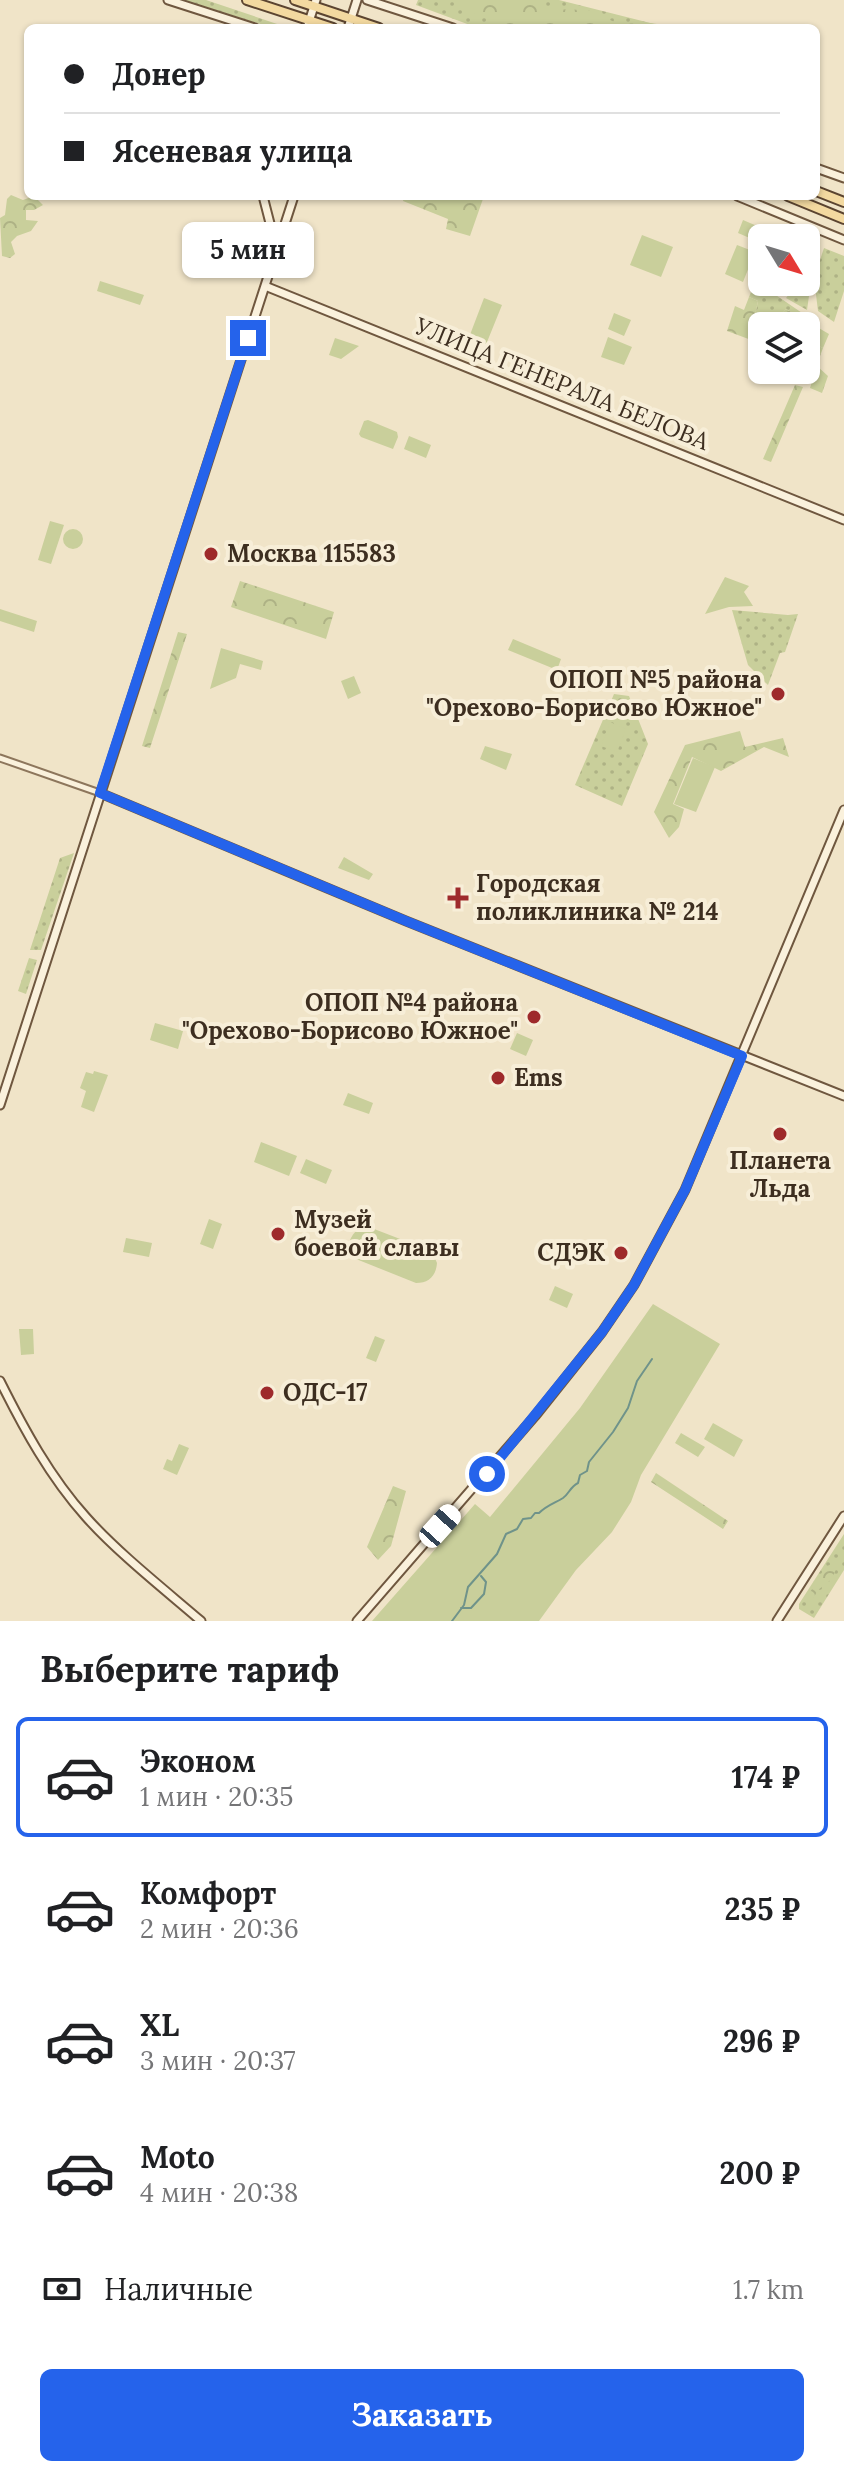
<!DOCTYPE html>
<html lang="ru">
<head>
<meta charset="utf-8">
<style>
  body { margin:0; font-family:Lora,serif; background:#f2f2f2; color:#202124; height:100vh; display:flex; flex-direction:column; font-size:30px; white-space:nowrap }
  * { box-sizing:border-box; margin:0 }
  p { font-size:26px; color:#757577 }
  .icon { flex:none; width:44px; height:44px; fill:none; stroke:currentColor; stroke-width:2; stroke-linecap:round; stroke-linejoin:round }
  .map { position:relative; height:1621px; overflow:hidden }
  .side { display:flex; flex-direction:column; background:#fff; flex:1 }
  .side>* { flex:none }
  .banner { position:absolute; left:24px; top:24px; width:796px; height:176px; border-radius:12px; box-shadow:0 2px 6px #0004; display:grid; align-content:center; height:176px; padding:0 40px; background:#fff }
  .needle { width:52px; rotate:128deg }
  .tools { position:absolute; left:748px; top:224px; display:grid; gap:16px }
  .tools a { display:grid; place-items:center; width:72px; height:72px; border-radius:12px; background:#fff; box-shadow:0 2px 6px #0004; font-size:40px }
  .end { position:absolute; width:36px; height:36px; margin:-18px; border:10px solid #2563eb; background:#fff; box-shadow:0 0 0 4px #fff }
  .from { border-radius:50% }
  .bubble { position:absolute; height:56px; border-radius:12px; background:#fff; box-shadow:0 2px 6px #0004; font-size:26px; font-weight:700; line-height:56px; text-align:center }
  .car { position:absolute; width:24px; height:48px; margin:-24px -12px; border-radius:10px; box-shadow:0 0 6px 2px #0007; background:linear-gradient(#fff 24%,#345 0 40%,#fff 0 76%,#345 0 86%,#fff 0) }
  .banner b { display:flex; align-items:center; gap:28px; height:76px; font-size:30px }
  .banner b+b { border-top:2px solid #e0e0e0 }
  .banner i { width:20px; height:20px; background:#202124 }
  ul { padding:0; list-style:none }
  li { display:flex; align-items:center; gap:24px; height:120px; margin:0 16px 12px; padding:0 24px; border:4px solid transparent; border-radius:12px }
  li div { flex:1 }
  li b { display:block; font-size:30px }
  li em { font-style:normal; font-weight:700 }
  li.current { border-color:#2563eb }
  li>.icon { width:72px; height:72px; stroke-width:1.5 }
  h2 { padding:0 40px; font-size:36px; line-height:96px }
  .pay { display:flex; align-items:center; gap:20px; height:88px; padding:0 40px; font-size:30px }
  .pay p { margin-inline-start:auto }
  .button { display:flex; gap:16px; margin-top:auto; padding:16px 40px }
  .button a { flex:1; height:92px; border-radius:12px; background:#2563eb; color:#fff; font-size:32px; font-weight:700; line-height:92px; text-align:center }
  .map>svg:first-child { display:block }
</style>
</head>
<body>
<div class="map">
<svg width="844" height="1621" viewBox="0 0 844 1621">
  <defs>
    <pattern id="grass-dots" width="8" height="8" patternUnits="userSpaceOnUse" patternTransform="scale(2)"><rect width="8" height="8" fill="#c9cf9b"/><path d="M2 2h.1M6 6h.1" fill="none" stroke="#aeb285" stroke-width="1.8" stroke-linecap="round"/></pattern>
    <pattern id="forest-crowns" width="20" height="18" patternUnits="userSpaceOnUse" patternTransform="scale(2)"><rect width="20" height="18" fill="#c9cf9b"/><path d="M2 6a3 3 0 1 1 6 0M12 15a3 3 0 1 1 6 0" fill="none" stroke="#aeb285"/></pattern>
  </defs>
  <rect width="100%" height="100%" fill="#f0e4c8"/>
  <!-- grass -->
  <path fill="url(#grass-dots)" d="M184,0H206L289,28H273Z
    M418,0H559L670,28H478L416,5Z
    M824,248L844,256V291L834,322L818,311L814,278Z
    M762,265L764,287L808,317L807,321L786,309L773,324L755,315L758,301L749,297Z
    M798,283L809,296L807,310L786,298Z
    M806,340L823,348L817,364L806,359Z
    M732,610L788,615L798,614L785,652L780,653L768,685L748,665Z
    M614,694L629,696L648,744L622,806L575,785Z
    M74,853L41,950H30L60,858Z
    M29,958L37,960L26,994L18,991Z
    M844,1534V1570L814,1618L799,1609V1604Z"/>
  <!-- forest -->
  <path fill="url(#forest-crowns)" d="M458,0H533L547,9L588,10L621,25L642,22L657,24L661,28H512L459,8Z
    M11,195L23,200L34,196L43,205L34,210H26V220L38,221L31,231L17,236L11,242L15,254L10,258L2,256L0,218L5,215L7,199Z
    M404,196H484L470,236L446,229L448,219L403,201Z
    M749,297L758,301L755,315L772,323L786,309L829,334L823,348L806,340V326H762V344L727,331L735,306L744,310Z
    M817,366L828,376L822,393L810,388Z
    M795,385L803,387L771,462L763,459Z
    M240,581L334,612L326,639L231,607Z
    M178,632L187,634L150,748L142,746Z
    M740,731L745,747L783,738L789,757L764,747L721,771L692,757L673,804L684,809L679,827L669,838L654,812L685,745Z
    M656,1473L728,1521L723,1529L651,1482Z
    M393,1486L406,1491L391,1546L378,1560L367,1547Z
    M829,1565L836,1569L832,1579L818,1590L810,1604L808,1595C816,1584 820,1574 829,1565Z"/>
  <!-- green -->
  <path fill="#c9cf9b" d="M743,220L764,229L759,242L738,233Z
    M642,235L673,247L661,277L630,265Z
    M737,245L755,252L743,282L725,274Z
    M100,281L144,295L140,305L97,291Z
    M484,298L502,305L485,347L468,340Z
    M614,313L631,320L624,336L608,329Z
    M608,337L632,347L624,365L601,357Z
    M335,338L359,346L341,359L329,355Z
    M368,420L397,432L398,437L393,449L361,437L359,434L364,421Z
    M409,436L431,445L426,458L404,449Z
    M50,521L64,525L51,564L38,560Z
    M63 539a10 10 0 1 1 20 0a10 10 0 1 1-20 0Z
    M725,577L749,586L744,592L753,606L729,607L705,614Z
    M0,609L37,621L34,632L0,621Z
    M513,639L561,659L557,670L508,650Z
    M221,648L263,661L261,670L240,664L236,678L210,689Z
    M354,676L361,693L348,699L341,681Z
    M610,722L626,729L617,752L601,746Z
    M485,746L512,754L506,770L480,759Z
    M693,758L715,767L696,812L674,804Z
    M344,857L373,874L369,880L338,868Z
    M303,1021L325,1033L320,1042L298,1030Z
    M155,1023L183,1031L178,1049L150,1040Z
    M517,1033L533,1040L526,1056L510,1049Z
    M94,1071L108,1075L94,1112L81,1107L86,1091L80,1088L86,1072L93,1074Z
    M348,1093L373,1103L369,1114L343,1105Z
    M261,1142L297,1156L289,1176L254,1162Z
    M306,1159L332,1170L326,1184L300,1173Z
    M209,1219L222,1224L213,1249L200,1244Z
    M369,1227L426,1249L434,1256L437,1263C436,1276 429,1283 416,1283L356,1259C347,1250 347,1240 356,1231Z
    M126,1238L152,1243L149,1257L123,1252Z
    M555,1286L573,1294L567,1308L549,1300Z
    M653,1304L720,1344L641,1475L631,1502L612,1532L576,1570L539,1621H372L475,1504L490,1517L580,1408Z
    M19,1329H33L34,1354L21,1355Z
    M375,1336L385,1340L376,1362L366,1358Z
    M713,1423L743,1440L734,1457L704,1439Z
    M681,1433L705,1447L698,1457L675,1443Z
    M179,1444L189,1448L177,1475L163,1469L167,1459L172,1461Z"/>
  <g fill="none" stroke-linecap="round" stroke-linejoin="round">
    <!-- stream -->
    <path stroke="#6f938a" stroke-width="2" d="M461,1608H471L484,1594L486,1582L481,1576
      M452,1621L464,1605L468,1587L497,1554L506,1534L517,1529L523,1519L531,1518L535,1513H539C547,1505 555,1503 563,1498C569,1494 570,1487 578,1483L580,1475L587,1471L589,1462L613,1432L628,1408L637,1381L652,1359"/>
    <defs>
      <path id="street" d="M0,758L100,793"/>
      <path id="secondary" d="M168,0L255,28
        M367,0L453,28
        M307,28L316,0
        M348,28L357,0
        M816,168L844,178
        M263,196L273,235L272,255
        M737,196L844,240
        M265,286L844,520
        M100,793L406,921L844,1096
        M0,1105L294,196
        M0,1381C24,1429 50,1477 86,1517C117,1552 165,1590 201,1621
        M357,1621L535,1416L602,1332L634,1285L685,1190L844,810
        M777,1621L844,1516"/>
      <path id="primary" d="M247,0L333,28
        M295,0L379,28
        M816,191L844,202
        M788,196L844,219"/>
    </defs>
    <!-- street casing -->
    <use href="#street" stroke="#8d765c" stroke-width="9"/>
    <!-- secondary casing -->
    <use href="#secondary" stroke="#6f573f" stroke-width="11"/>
    <!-- primary casing -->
    <use href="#primary" stroke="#5b4430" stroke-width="12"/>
    <!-- street -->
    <use href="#street" stroke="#faf1dc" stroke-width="5"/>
    <!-- secondary -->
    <use href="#secondary" stroke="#faf1dc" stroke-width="7"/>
    <!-- primary -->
    <use href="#primary" stroke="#f3d9a0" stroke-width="8"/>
  </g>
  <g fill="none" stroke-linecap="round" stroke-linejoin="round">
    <!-- route -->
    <path stroke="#2563eb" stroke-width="10" d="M248,338L100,793L406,921L742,1056L685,1190L634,1285L602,1332L487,1474"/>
  </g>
  <!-- markers -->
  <g fill="#9e2a2b" stroke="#f7eed8" stroke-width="3">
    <circle cx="211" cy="554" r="8"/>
    <circle cx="778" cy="694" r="8"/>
    <path d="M454 886h8v8h8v8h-8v8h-8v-8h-8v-8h8z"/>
    <circle cx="534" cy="1017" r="8"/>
    <circle cx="498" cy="1078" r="8"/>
    <circle cx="780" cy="1134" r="8"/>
    <circle cx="278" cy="1234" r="8"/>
    <circle cx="621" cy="1253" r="8"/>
    <circle cx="267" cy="1393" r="8"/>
  </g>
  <g text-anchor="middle" stroke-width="8" stroke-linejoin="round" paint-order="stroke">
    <!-- street labels -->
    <g font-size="24" fill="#3d2e20" stroke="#f7eed8">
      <text transform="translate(562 384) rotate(22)" y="8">УЛИЦА ГЕНЕРАЛА БЕЛОВА</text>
    </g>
    <!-- poi labels -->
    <g font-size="24" font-weight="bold" fill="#3d2e20" stroke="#f7eed8" text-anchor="start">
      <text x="227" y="562">Москва 115583</text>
      <text x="762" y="688" text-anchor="end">ОПОП №5 района<tspan x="762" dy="28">"Орехово-Борисово Южное"</tspan></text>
      <text x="476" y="892">Городская<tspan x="476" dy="28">поликлиника № 214</tspan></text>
      <text x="518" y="1011" text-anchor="end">ОПОП №4 района<tspan x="518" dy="28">"Орехово-Борисово Южное"</tspan></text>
      <text x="514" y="1086">Ems</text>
      <text x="780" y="1169" text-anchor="middle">Планета<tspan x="780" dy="28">Льда</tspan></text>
      <text x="294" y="1228">Музей<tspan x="294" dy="28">боевой славы</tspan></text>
      <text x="605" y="1261" text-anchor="end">СДЭК</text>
      <text x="283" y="1401">ОДС-17</text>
    </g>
  </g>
</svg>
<div class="tools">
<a><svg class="needle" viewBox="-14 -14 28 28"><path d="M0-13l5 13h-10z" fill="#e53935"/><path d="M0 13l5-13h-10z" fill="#757577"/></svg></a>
<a><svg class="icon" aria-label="layers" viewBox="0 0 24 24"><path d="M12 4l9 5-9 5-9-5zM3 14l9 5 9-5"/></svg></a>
</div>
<i class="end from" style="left:487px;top:1474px"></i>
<i class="end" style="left:248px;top:338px"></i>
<div class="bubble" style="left:182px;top:222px;width:132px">5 мин</div>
<i class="car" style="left:440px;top:1526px;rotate:42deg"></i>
<div class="banner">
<b><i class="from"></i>Донер</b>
<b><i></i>Ясеневая улица</b>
</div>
</div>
<section class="side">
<h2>Выберите тариф</h2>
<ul>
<li class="current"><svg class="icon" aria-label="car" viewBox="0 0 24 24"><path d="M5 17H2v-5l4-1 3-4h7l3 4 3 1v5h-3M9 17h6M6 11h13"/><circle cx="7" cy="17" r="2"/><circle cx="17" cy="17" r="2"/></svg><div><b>Эконом</b><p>1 мин · 20:35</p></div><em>174 ₽</em></li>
<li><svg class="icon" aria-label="car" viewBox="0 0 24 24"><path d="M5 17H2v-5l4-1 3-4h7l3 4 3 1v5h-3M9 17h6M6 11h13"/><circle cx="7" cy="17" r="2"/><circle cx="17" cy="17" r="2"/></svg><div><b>Комфорт</b><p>2 мин · 20:36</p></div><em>235 ₽</em></li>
<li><svg class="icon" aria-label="car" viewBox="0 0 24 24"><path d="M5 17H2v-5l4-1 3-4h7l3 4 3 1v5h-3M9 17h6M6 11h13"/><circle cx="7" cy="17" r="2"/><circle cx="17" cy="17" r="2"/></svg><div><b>XL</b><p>3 мин · 20:37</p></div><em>296 ₽</em></li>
<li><svg class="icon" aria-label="car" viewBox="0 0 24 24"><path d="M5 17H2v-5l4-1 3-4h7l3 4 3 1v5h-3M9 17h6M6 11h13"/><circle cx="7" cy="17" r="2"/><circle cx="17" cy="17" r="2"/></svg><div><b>Moto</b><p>4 мин · 20:38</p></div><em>200 ₽</em></li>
</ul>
<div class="pay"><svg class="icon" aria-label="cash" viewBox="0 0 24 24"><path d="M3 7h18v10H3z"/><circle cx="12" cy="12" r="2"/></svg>Наличные<p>1.7 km</p></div>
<div class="button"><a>Заказать</a></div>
</section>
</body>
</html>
